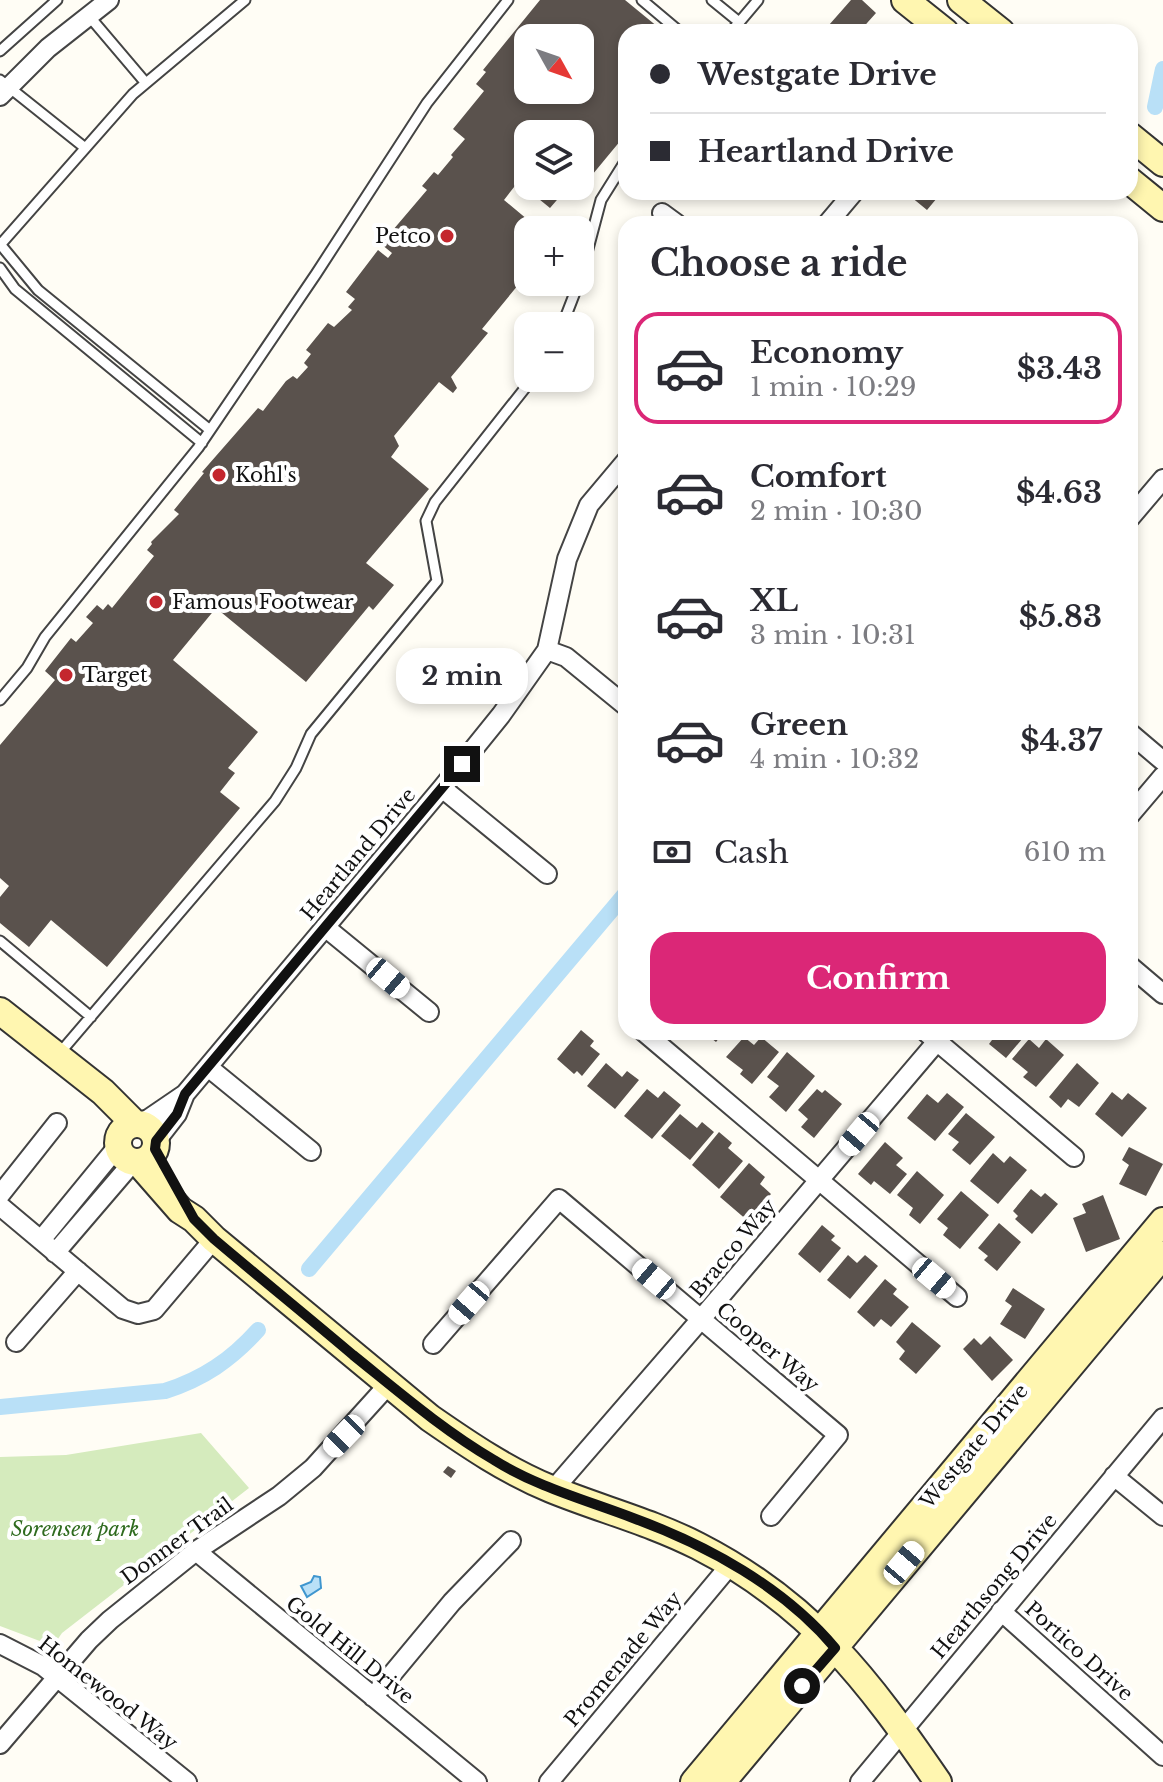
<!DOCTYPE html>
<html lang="en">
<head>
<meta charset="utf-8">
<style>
  body { margin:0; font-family:"Libre Baskerville",serif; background:#f2f2f3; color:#2b2b33; height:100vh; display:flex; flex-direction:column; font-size:30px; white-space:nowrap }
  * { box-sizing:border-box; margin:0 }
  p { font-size:26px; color:#7c7c81 }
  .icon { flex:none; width:44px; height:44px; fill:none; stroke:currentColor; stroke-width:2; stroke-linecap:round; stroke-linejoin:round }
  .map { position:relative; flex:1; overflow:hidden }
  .sheet { position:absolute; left:618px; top:216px; width:520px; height:824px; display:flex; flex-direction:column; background:#fff; border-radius:24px; box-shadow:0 4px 12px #0003 }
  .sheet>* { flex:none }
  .banner { position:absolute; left:618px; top:24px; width:520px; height:176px; border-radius:24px; box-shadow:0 4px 12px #0003; display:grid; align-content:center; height:176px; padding:0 32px; background:#fff }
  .needle { width:52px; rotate:130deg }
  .controls { position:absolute; left:514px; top:24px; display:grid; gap:16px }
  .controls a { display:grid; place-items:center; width:80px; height:80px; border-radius:16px; background:#fff; box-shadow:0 4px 12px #0003; font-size:40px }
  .end { position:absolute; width:36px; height:36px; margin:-18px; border:10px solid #111; background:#fff; box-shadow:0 0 0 4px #fff }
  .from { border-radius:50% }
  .bubble { position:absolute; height:56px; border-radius:24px; background:#fff; box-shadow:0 4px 12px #0003; font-size:26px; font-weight:700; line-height:56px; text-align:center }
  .car { position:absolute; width:24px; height:48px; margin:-24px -12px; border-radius:10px; box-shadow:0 0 6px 2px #0007; background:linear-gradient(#fff 24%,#345 0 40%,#fff 0 76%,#345 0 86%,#fff 0) }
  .banner b { display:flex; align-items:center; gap:28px; height:76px; font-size:30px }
  .banner b+b { border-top:2px solid #e1e1e2 }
  .banner i { width:20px; height:20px; background:#2b2b33 }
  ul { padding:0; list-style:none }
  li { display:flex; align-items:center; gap:24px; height:112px; margin:0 16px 12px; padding:0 16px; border:4px solid transparent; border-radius:24px }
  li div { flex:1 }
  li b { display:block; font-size:30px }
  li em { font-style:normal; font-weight:700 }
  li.current { border-color:#db2777 }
  li>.icon { width:72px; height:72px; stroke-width:1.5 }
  h2 { padding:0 32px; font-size:36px; line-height:96px }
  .pay { display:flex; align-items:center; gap:20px; height:88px; padding:0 32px; font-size:30px }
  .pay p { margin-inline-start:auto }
  .button { display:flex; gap:16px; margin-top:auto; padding:16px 32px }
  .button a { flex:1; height:92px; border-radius:24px; background:#db2777; color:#fff; font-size:32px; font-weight:700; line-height:92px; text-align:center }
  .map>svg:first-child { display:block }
</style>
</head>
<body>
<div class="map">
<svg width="1163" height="1782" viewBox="0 0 1163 1782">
  <rect width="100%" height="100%" fill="#fffdf5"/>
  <!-- green -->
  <path fill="#d5ebbd" d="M201,1433L249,1488L62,1633L53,1646L0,1626V1457L66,1455Z"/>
  <!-- water -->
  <path fill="#b9e0f7" stroke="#3f96cf" stroke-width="2" d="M314,1576L320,1577L321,1588L307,1597L301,1586L311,1582Z"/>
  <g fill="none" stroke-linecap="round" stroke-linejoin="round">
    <!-- canal -->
    <path stroke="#b9e0f7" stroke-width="16" d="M1155,107L1163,69
      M309,1269L626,893
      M0,1407L165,1391C203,1379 231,1360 258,1330"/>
  </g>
  <!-- building -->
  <path fill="#5a524d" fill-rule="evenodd" d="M540,0H625L664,32H626V117L621,123L626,127V134L578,192L571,186H580V134H528V186H569L550,208L518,182L504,200L540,230H528V273L482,329L488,333L451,377L457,388L453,393L439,382L394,436L399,446L391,457L429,489L366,563L394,585L373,610L369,606L306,682L216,608L173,660L258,732L228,768L235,773L220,792L240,808L107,967L51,920L29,947L0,923V897L9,886L0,878V745L55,680L45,671L71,638L76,642L93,623L86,617L97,605L103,610L108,604L112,608L154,556L147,550L152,544L151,542L179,514L174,510L204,473L202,472L258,408L263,411L286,381L293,376L297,379L308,367L304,363L311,354L306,350L328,323L334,327L352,310L348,307L355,299L346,292L378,250L388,258L392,253L381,244L427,190L422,186L434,172L438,175L453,157L451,155L465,139L453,129L484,91L476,84L486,72L483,70ZM528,38H580V90H528Z
    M851,0H862L876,13L859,32H837L829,25Z
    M905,192H942L927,210Z
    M581,1030L594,1041L590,1046L600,1054L582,1076L577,1071L574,1074L557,1059Z
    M694,1032H724L716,1042L706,1034L702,1039Z
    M990,1032H1028L1006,1058L989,1044L995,1036Z
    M744,1037L754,1045L761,1037L779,1052L752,1084L740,1074L743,1070L726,1057Z
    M1029,1039L1039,1048L1046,1039L1064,1055L1036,1087L1023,1077L1028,1072L1012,1059Z
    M787,1052L815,1076L786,1112L769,1097L779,1086L767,1077Z
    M606,1063L622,1077L627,1071L639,1080L615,1109L587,1086Z
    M1077,1063L1099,1083L1079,1107L1068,1099L1061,1108L1049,1097Z
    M647,1089L658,1098L664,1091L681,1105L652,1139L624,1116Z
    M817,1089L822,1093L825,1090L842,1104L814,1138L801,1127L808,1119L798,1110Z
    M1112,1092L1122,1100L1128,1093L1147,1108L1122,1137L1095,1114Z
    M947,1093L964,1107L935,1141L907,1118L927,1094L938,1103Z
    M966,1113L995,1137L970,1165L952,1150L959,1142L948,1134Z
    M680,1114L697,1128L702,1122L714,1132L690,1160L661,1136Z
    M719,1132L732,1143L728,1148L743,1161L719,1189L692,1165Z
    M885,1142L903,1158L896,1165L907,1174L890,1194L874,1181L871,1185L858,1174Z
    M1129,1147L1163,1164L1146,1196L1119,1184L1129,1165L1122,1160Z
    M993,1153L1004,1163L1010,1156L1027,1170L998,1204L970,1181Z
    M749,1163L765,1177L760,1184L771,1194L748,1221L720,1197Z
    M917,1171L944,1195L920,1224L909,1215L913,1208L897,1195Z
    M1031,1189L1041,1197L1045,1193L1058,1204L1032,1234L1015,1219L1018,1216L1013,1211Z
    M961,1191L989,1215L960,1249L943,1235L948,1228L937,1219Z
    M1103,1195L1120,1239L1086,1252L1073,1218L1086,1213L1082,1204Z
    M999,1223L1021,1242L997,1271L984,1260L988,1256L978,1248Z
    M822,1225L835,1236L831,1240L841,1248L820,1273L798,1254Z
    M848,1255L857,1263L865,1255L878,1266L850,1299L827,1280Z
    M885,1279L897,1289L893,1294L909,1307L891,1327L881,1319L874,1327L857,1312Z
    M1013,1288L1045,1309L1025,1339L1000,1324L1012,1306L1005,1301Z
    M912,1322L941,1346L916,1374L899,1359L905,1351L896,1342Z
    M990,1336L1013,1360L992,1381L963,1349L974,1338L981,1345Z
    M448,1466L456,1471L451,1478L443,1472Z"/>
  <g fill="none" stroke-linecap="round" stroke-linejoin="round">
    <defs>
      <path id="lane" d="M642,0L680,32
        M712,0L739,22
        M89,16L145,82
        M731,32L758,0
        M0,51L57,0
        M0,80L84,147
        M0,244L38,290L210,430
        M0,245L133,94L245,0
        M0,268L15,289L202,443
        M580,279L601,200L626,160
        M562,326L579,282
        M0,700L27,668L45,637L198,448L316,274L427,103L508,0
        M0,941L91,1017
        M58,1055L275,801L296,768L311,734L437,581L426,521L435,502L533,378"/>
      <path id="street" d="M0,96L48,48L109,0
        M662,213L677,224
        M827,224L854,192
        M1130,518L1163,479
        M547,650L566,657L626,706
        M1130,733L1163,761
        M442,788L547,874
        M1130,815L1163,776
        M325,927L429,1012
        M1130,966L1163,994
        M644,1032L957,1297
        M926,1032L1074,1157
        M208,1067L311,1151
        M141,1124L185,1094
        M156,1141L177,1114L185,1094L442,788L501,715L547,650L567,559L589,505L626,461
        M0,1195L57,1123
        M0,1206L123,1309L138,1314L154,1310L214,1239
        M41,1240L118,1146
        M55,1253L133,1162
        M16,1342L78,1271
        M433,1344L559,1199L838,1435L771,1516
        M1114,1476L1163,1516
        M553,1490L701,1319L945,1032
        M196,1551L477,1782
        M1001,1611L1163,1756
        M0,1644L43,1666L187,1782
        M373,1697L452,1602L511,1541
        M0,1744L89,1640L110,1620L196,1551L279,1496L313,1468L389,1384
        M549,1782L731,1564
        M860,1782L1163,1418"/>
      <path id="secondary" d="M905,0L945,32
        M961,0L1001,32
        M1130,136L1163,163
        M1130,181L1163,208
        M0,1011L103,1092L135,1124
        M118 1143a19 19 0 1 1 38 0a19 19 0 1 1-38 0Z
        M138,1162L180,1210L194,1219L214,1239L430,1418C469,1445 507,1471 551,1489C600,1509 651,1522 698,1546C811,1604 868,1680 938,1782
        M694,1782L1163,1221
        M722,1782L1163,1255"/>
    </defs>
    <!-- lane casing -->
    <use href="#lane" stroke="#444" stroke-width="13"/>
    <!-- street casing -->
    <use href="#street" stroke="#444" stroke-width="22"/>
    <!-- secondary casing -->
    <use href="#secondary" stroke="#333" stroke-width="30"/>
    <!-- lane -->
    <use href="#lane" stroke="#fff" stroke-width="9"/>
    <!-- street -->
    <use href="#street" stroke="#fff" stroke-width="18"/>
    <!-- secondary -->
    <use href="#secondary" stroke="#fff6b0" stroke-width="26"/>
  </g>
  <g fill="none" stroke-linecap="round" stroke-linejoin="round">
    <!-- route -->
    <path stroke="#111" stroke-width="10" d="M462,764L185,1094L177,1114L156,1141L155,1149L194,1219L214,1239C260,1278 307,1316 353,1355C399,1392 443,1430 494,1460C537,1487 586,1500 633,1518C707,1545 784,1587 835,1648L802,1686"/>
  </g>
  <!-- markers -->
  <g fill="#c4262e" stroke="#fff" stroke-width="3">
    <circle cx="447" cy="236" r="8"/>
    <circle cx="219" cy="475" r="8"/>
    <circle cx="156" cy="602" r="8"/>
    <circle cx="66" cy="675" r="8"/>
  </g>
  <g text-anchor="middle" stroke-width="8" stroke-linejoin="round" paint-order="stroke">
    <!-- poi labels -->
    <g font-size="20" fill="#111" stroke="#fff" text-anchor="start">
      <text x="431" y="243" text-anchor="end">Petco</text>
      <text x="235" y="482">Kohl's</text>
      <text x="172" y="609">Famous Footwear</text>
      <text x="82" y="682">Target</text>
    </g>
    <!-- street labels -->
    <g font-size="20" fill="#111" stroke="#fff">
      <text transform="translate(358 854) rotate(-50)" y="7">Heartland Drive</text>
      <text transform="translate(733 1248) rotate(-50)" y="7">Bracco Way</text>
      <text transform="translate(768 1347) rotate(40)" y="7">Cooper Way</text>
      <text transform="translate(974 1446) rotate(-50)" y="7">Westgate Drive</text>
      <text transform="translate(177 1541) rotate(-36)" y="7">Donner Trail</text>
      <text transform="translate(994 1586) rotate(-50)" y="7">Hearthsong Drive</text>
      <text transform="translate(350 1650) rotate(39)" y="7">Gold Hill Drive</text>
      <text transform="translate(1079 1651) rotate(42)" y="7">Portico Drive</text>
      <text transform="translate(623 1659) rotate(-50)" y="7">Promenade Way</text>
      <text transform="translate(108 1693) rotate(38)" y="7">Homewood Way</text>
    </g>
    <!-- park labels -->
    <g font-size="20" font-style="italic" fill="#2f6b1f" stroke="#fff">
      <text x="75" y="1536">Sorensen park</text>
    </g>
  </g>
</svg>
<div class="controls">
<a><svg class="needle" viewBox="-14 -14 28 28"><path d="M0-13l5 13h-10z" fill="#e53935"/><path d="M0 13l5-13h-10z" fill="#7c7c81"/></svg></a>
<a><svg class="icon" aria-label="layers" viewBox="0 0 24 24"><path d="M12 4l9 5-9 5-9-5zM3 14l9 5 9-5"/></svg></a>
<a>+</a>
<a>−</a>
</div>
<i class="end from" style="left:802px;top:1686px"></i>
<i class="end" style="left:462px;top:764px"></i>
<div class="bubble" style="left:396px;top:648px;width:132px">2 min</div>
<i class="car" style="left:388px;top:978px;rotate:130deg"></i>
<i class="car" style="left:859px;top:1134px;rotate:220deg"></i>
<i class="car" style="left:934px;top:1278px;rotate:130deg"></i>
<i class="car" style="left:654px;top:1279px;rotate:310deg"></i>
<i class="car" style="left:469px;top:1303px;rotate:221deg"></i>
<i class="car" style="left:344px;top:1436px;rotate:224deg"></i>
<i class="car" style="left:904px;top:1563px;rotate:40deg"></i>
<div class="banner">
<b><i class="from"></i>Westgate Drive</b>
<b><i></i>Heartland Drive</b>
</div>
<section class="sheet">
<h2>Choose a ride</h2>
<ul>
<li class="current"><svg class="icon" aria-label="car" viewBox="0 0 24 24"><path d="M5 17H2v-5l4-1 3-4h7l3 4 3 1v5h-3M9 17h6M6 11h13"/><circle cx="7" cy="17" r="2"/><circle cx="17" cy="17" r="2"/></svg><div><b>Economy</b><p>1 min · 10:29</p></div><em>$3.43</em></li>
<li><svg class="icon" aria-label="car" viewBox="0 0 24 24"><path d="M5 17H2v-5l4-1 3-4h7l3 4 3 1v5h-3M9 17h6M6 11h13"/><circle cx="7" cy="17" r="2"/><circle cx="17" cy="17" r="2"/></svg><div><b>Comfort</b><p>2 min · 10:30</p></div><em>$4.63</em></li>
<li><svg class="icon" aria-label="car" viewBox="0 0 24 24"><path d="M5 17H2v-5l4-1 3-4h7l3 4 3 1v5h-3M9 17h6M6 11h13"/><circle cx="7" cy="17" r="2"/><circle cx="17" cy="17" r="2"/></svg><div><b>XL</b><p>3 min · 10:31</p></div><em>$5.83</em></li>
<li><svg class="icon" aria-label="car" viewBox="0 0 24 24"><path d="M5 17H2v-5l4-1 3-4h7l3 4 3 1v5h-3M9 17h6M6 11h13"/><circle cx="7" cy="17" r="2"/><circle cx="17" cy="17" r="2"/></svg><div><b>Green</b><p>4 min · 10:32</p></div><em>$4.37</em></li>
</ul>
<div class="pay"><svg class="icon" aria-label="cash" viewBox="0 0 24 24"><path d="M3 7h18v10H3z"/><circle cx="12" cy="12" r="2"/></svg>Cash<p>610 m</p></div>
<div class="button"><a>Confirm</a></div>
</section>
</div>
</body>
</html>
